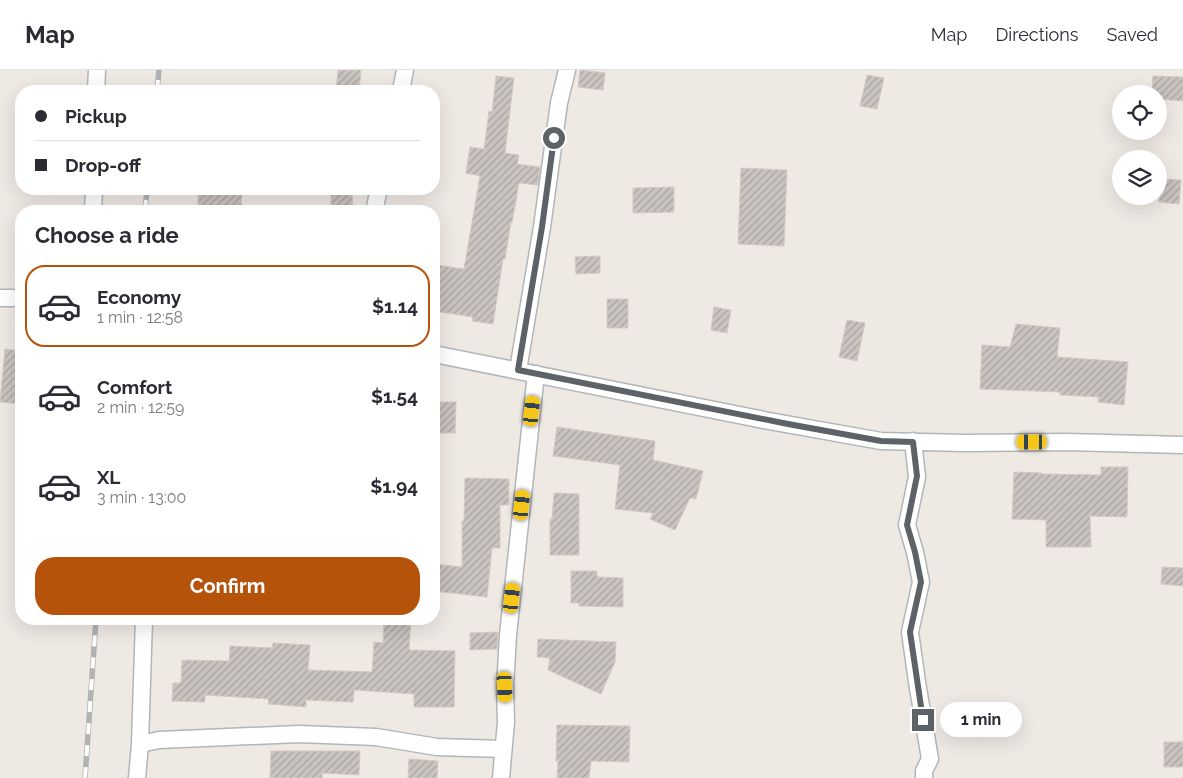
<!DOCTYPE html>
<html lang="en">
<head>
<meta charset="utf-8">
<style>
  body { margin:0; font-family:Raleway,sans-serif; background:#f2f2f3; color:#2b2b33; height:100vh; display:flex; flex-direction:column; font-size:19px; white-space:nowrap }
  * { box-sizing:border-box; margin:0 }
  p { font-size:16px; color:#7c7c81 }
  .icon { flex:none; width:28px; height:28px; fill:none; stroke:currentColor; stroke-width:2; stroke-linecap:round; stroke-linejoin:round }
  .map { position:relative; flex:1; overflow:hidden }
  .sheet { position:absolute; left:15px; top:135px; width:425px; height:420px; display:flex; flex-direction:column; background:#fff; border-radius:20px; box-shadow:0 5px 20px #0002 }
  .sheet>* { flex:none }
  .guide { position:absolute; left:15px; top:15px; width:425px; height:110px; border-radius:20px; box-shadow:0 5px 20px #0002; display:grid; align-content:center; height:110px; padding:0 20px; background:#fff }
  .buttons { position:absolute; left:1112px; top:15px; display:grid; gap:10px }
  .buttons a { display:grid; place-items:center; width:55px; height:55px; border-radius:50%; background:#fff; box-shadow:0 5px 20px #0002; font-size:25px }
  .end { position:absolute; width:22px; height:22px; margin:-11px; border:6px solid #5c6265; background:#fff; box-shadow:0 0 0 2px #fff }
  .from { border-radius:50% }
  .bubble { position:absolute; height:35px; border-radius:18px; background:#fff; box-shadow:0 5px 20px #0002; font-size:16px; font-weight:700; line-height:35px; text-align:center }
  .car { position:absolute; width:15px; height:30px; margin:-15px -8px; border-radius:6px; box-shadow:0 0 4px 1px #0007; background:linear-gradient(#f5c518 24%,#345 0 40%,#f5c518 0 76%,#345 0 86%,#f5c518 0) }
  .guide b { display:flex; align-items:center; gap:18px; height:48px; font-size:19px }
  .guide b+b { border-top:1px solid #e1e1e2 }
  .guide i { width:12px; height:12px; background:#2b2b33 }
  ul { padding:0; list-style:none }
  li { display:flex; align-items:center; gap:15px; height:82px; margin:0 10px 8px; padding:0 10px; border:2px solid transparent; border-radius:20px }
  li div { flex:1 }
  li b { display:block; font-size:19px }
  li em { font-style:normal; font-weight:700 }
  li.current { border-color:#b45309 }
  li>.icon { width:45px; height:45px; stroke-width:1.5 }
  h2 { padding:0 20px; font-size:22px; line-height:60px }
  .action { display:flex; gap:10px; margin-top:auto; padding:10px 20px }
  .action a { flex:1; height:58px; border-radius:20px; background:#b45309; color:#fff; font-size:20px; font-weight:700; line-height:58px; text-align:center }
  header { display:flex; align-items:center; gap:30px; box-sizing:border-box; height:70px; padding:0 25px; background:#fff; border-bottom:1px solid #e1e1e2 }
  header strong { font-size:24px }
  nav { display:flex; gap:28px; margin-inline-start:auto; font-size:18px }
  .map>svg:first-child { display:block }
</style>
</head>
<body>
<header>
<strong>Map</strong>
<nav><a>Map</a><a>Directions</a><a>Saved</a></nav>
</header>
<div class="map">
<svg width="1183" height="708" viewBox="0 0 1183 708">
  <defs>
    <pattern id="building-hatch" width="6" height="6" patternUnits="userSpaceOnUse" patternTransform="scale(1.25)"><rect width="6" height="6" fill="#cac4c1"/><path d="M-1 1l2-2M0 6l6-6M5 7l2-2" fill="none" stroke="#a7a3a0"/></pattern>
  </defs>
  <rect width="100%" height="100%" fill="#efe9e4"/>
  <!-- building -->
  <path fill="url(#building-hatch)" stroke="#d4c9c2" d="M338,0H361L359,21H336Z
    M580,0L605,3L603,20L578,17Z
    M867,5L884,8L877,39L860,36Z
    M496,6L514,8L505,83L519,85L517,94L540,97L538,115L519,113L512,153L511,152L505,189H503L493,254L472,251L473,247L434,241V220L437,195L464,199L480,106L466,103L470,77L484,79L489,41L492,42Z
    M1153,6L1183,7V31L1159,29V24H1152Z
    M741,98L787,100L784,176L738,174Z
    M1159,109L1181,110L1179,134L1159,132Z
    M674,117V142L633,143V118Z
    M198,119H242L241,137L198,136Z
    M352,122L353,141H331V123Z
    M600,186V203L576,204L575,187Z
    M607,229H628V258H607Z
    M714,237L731,240L727,263L711,260Z
    M847,250L865,253L857,291L839,287Z
    M1016,254L1060,258L1057,287L1128,292L1124,335L1098,332L1099,327L1060,325V322L980,319L982,275L1010,277Z
    M5,279L21,281V334L0,332Z
    M434,332H456L455,363H434Z
    M557,357L655,371L653,390L703,401L696,429L690,428L675,460L650,449L653,443L615,439L620,395L553,386Z
    M1101,397H1128L1127,447L1090,446L1091,477H1046V450L1012,449L1014,402L1042,403V404L1101,405Z
    M465,408L509,409V435H500V478H492L487,527L434,521V494L462,497V451H464Z
    M554,423L579,424V485H550V449H552Z
    M1162,497L1183,498V516L1161,514Z
    M571,501H597V507L623,508V537L579,536V533H571Z
    M384,549L411,550L409,580L455,581L454,637H414V624L354,620L353,632L306,630V637L268,634L269,629L205,625V632L172,631L173,613H181L182,590L229,591L230,576L272,578L273,573L310,575L308,600L372,602L374,572L383,573Z
    M498,562L497,579L470,580V563Z
    M538,569L616,572L615,592L601,624L548,600L550,588L537,587Z
    M557,655L630,656L629,692L591,691L589,708H557L558,691H556Z
    M1164,672H1183V697H1164Z
    M271,681H360L359,705L322,703V708H270Z
    M409,689L438,691L437,708H408Z"/>
  <g fill="none" stroke-linecap="round" stroke-linejoin="round">
    <defs>
      <path id="street" d="M96,21L97,0
        M401,21L405,0
        M93,141L94,119
        M374,141L379,119
        M0,228H21
        M434,284L769,351L881,371L964,373L1066,372L1183,375
        M518,300L542,157L559,33L567,0
        M913,371L917,407L907,455L915,482L921,512L910,562L917,612L930,689L924,701V708
        M140,674L144,549
        M137,708L140,674L159,670L299,664L376,667L437,677L503,679
        M501,708L506,652L505,617L508,565L536,304"/>
    </defs>
    <!-- street casing -->
    <use href="#street" stroke="#b1b6b9" stroke-width="19"/>
    <!-- street -->
    <use href="#street" stroke="#fff" stroke-width="16"/>
    <defs>
      <path id="rail" d="M157,21L159,0
        M145,141L147,119
        M85,708L96,549"/>
    </defs>
    <!-- rail casing -->
    <use href="#rail" stroke="#b1b2b3" stroke-width="5.5"/>
    <!-- rail -->
    <use href="#rail" stroke="#fff" stroke-width="4" stroke-dasharray="11" stroke-linecap="butt"/>
  </g>
  <g fill="none" stroke-linecap="round" stroke-linejoin="round">
    <!-- route -->
    <path stroke="#5c6265" stroke-width="6" d="M554,68L542,157L518,300L788,354L881,371L913,372L917,406L907,455L915,482L921,512L910,562L923,650"/>
  </g>
</svg>
<div class="buttons">
<a><svg class="icon" aria-label="locate" viewBox="0 0 24 24"><circle cx="12" cy="12" r="6"/><path d="M12 2v4M12 18v4M2 12h4M18 12h4"/></svg></a>
<a><svg class="icon" aria-label="layers" viewBox="0 0 24 24"><path d="M12 4l9 5-9 5-9-5zM3 14l9 5 9-5"/></svg></a>
</div>
<i class="end from" style="left:554px;top:68px"></i>
<i class="end" style="left:923px;top:650px"></i>
<div class="bubble" style="left:940px;top:632px;width:82px">1 min</div>
<i class="car" style="left:532px;top:341px;rotate:6deg"></i>
<i class="car" style="left:1032px;top:372px;rotate:270deg"></i>
<i class="car" style="left:522px;top:435px;rotate:6deg"></i>
<i class="car" style="left:512px;top:528px;rotate:6deg"></i>
<i class="car" style="left:505px;top:617px;rotate:177deg"></i>
<div class="guide">
<b><i class="from"></i>Pickup</b>
<b><i></i>Drop-off</b>
</div>
<section class="sheet">
<h2>Choose a ride</h2>
<ul>
<li class="current"><svg class="icon" aria-label="car" viewBox="0 0 24 24"><path d="M5 17H2v-5l4-1 3-4h7l3 4 3 1v5h-3M9 17h6M6 11h13"/><circle cx="7" cy="17" r="2"/><circle cx="17" cy="17" r="2"/></svg><div><b>Economy</b><p>1 min · 12:58</p></div><em>$1.14</em></li>
<li><svg class="icon" aria-label="car" viewBox="0 0 24 24"><path d="M5 17H2v-5l4-1 3-4h7l3 4 3 1v5h-3M9 17h6M6 11h13"/><circle cx="7" cy="17" r="2"/><circle cx="17" cy="17" r="2"/></svg><div><b>Comfort</b><p>2 min · 12:59</p></div><em>$1.54</em></li>
<li><svg class="icon" aria-label="car" viewBox="0 0 24 24"><path d="M5 17H2v-5l4-1 3-4h7l3 4 3 1v5h-3M9 17h6M6 11h13"/><circle cx="7" cy="17" r="2"/><circle cx="17" cy="17" r="2"/></svg><div><b>XL</b><p>3 min · 13:00</p></div><em>$1.94</em></li>
</ul>
<div class="action"><a>Confirm</a></div>
</section>
</div>
</body>
</html>
